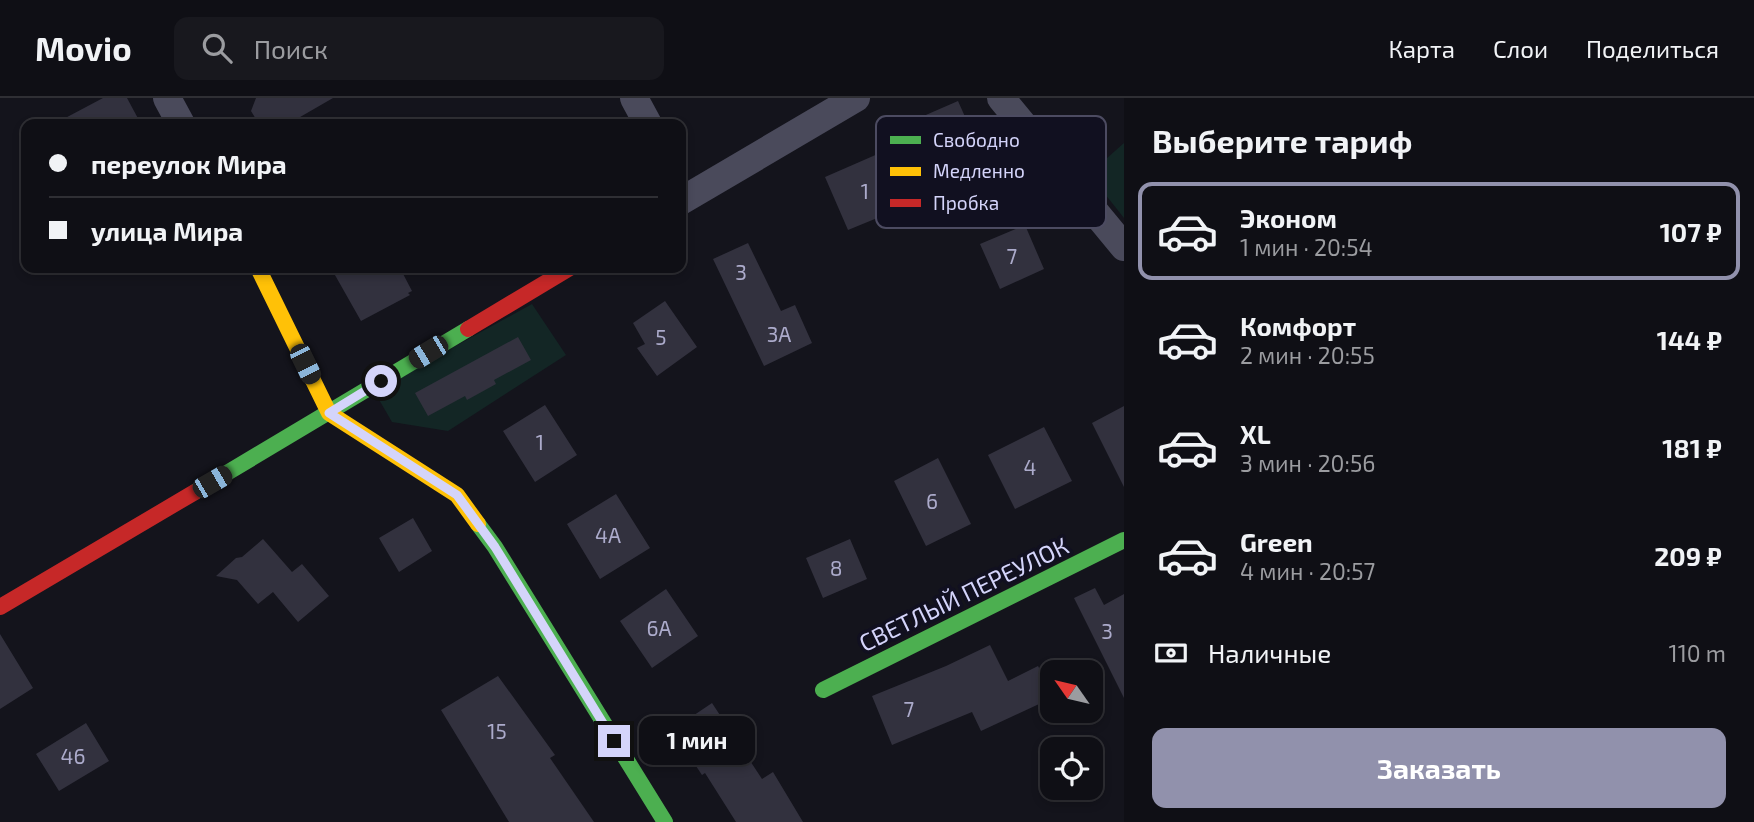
<!DOCTYPE html>
<html lang="ru">
<head>
<meta charset="utf-8">
<style>
  body { margin:0; font-family:"Exo 2",sans-serif; background:#18181e; color:#f1f3f6; height:100vh; display:flex; flex-direction:column; font-size:26px; white-space:nowrap }
  * { box-sizing:border-box; margin:0 }
  p { font-size:23px; color:#9b9ca0 }
  .icon { flex:none; width:38px; height:38px; fill:none; stroke:currentColor; stroke-width:2; stroke-linecap:round; stroke-linejoin:round }
  .map { position:relative; flex:1; overflow:hidden }
  .side { display:flex; flex-direction:column; background:#0f0f15; width:630px }
  .side>* { flex:none }
  .top-card { position:absolute; left:21px; top:21px; width:665px; height:154px; border-radius:14px; box-shadow:0 4px 10px #0003,0 0 0 2px #2f2f34; display:grid; align-content:center; height:154px; padding:0 28px; background:#0f0f15 }
  .needle { width:46px; rotate:304deg }
  .fabs { position:absolute; left:1040px; top:562px; display:grid; gap:14px }
  .fabs a { display:grid; place-items:center; width:63px; height:63px; border-radius:14px; background:#0f0f15; box-shadow:0 4px 10px #0003,0 0 0 2px #2f2f34; font-size:35px }
  .end { position:absolute; width:32px; height:32px; margin:-16px; border:9px solid #d4d4fa; background:#111; box-shadow:0 0 0 4px #111 }
  .from { border-radius:50% }
  .bubble { position:absolute; height:49px; border-radius:14px; background:#0f0f15; box-shadow:0 4px 10px #0003,0 0 0 2px #2f2f34; font-size:23px; font-weight:700; line-height:49px; text-align:center }
  .car { position:absolute; width:21px; height:42px; margin:-21px -10px; border-radius:9px; box-shadow:0 0 5px 2px #0007; background:linear-gradient(#222 24%,#8ab4d8 0 40%,#222 0 76%,#8ab4d8 0 86%,#222 0) }
  .top-card b { display:flex; align-items:center; gap:24px; height:66px; font-size:26px }
  .top-card b+b { border-top:2px solid #2f2f34 }
  .top-card i { width:18px; height:18px; background:#f1f3f6 }
  ul { padding:0; list-style:none }
  li { display:flex; align-items:center; gap:21px; height:98px; margin:0 14px 10px; padding:0 14px; border:4px solid transparent; border-radius:14px }
  li div { flex:1 }
  li b { display:block; font-size:26px }
  li em { font-style:normal; font-weight:700 }
  li.selected { border-color:#9191ac }
  li>.icon { width:63px; height:63px; stroke-width:1.5 }
  h2 { padding:0 28px; font-size:32px; line-height:84px }
  .pay { display:flex; align-items:center; gap:18px; height:77px; padding:0 28px; font-size:26px }
  .pay p { margin-inline-start:auto }
  .cta { display:flex; gap:14px; margin-top:auto; padding:14px 28px }
  .cta a { flex:1; height:80px; border-radius:14px; background:#9191ac; color:#fff; font-size:28px; font-weight:700; line-height:80px; text-align:center }
  header { display:flex; align-items:center; gap:42px; box-sizing:border-box; height:98px; padding:0 35px; background:#0f0f15; border-bottom:2px solid #2f2f34 }
  header strong { font-size:33px }
  nav { display:flex; gap:38px; margin-inline-start:auto; font-size:24px }
  .search { width:490px; height:63px; background:#18181e; display:flex; align-items:center; gap:18px; box-sizing:border-box; padding:0 24px; border-radius:14px; color:#9b9ca0; font-size:26px }
  main { display:flex; flex:1; min-height:0 }
  .map>svg:first-child { display:block }
</style>
</head>
<body>
<header>
<strong>Movio</strong>
<div class="search"><svg class="icon" aria-label="search" viewBox="0 0 24 24"><circle cx="10" cy="10" r="6"/><path d="M15 15l6 6"/></svg>Поиск</div>
<nav><a>Карта</a><a>Слои</a><a>Поделиться</a></nav>
</header>
<main>
<div class="map">
<svg width="1124" height="724" viewBox="0 0 1124 724">
  <rect width="100%" height="100%" fill="#14141c"/>
  <!-- green -->
  <path fill="#132625" d="M1124,45V120L1089,76Z
    M532,206L566,257L448,333L392,324L374,293Z"/>
  <!-- building -->
  <path fill="#32313e" d="M103,0H127L141,26H54Z
    M256,0H333L288,26H266L257,23L251,13Z
    M958,3L983,59L899,97L904,109L848,132L825,79L919,38L912,23Z
    M1025,127L1044,171L1000,191L980,146Z
    M748,145L781,213L795,207L812,245L764,268L713,161Z
    M331,170H400L412,193L408,195L410,197L361,223Z
    M665,203L697,249L657,278L637,250L645,246L633,225Z
    M518,239L531,262L494,282L496,286L467,302L465,298L428,318L415,295Z
    M545,307L577,357L535,384L503,333Z
    M1124,308V389L1092,325Z
    M1044,329L1072,383L1015,411L988,357Z
    M938,360L971,426L926,448L894,383Z
    M616,396L650,450L600,481L567,426Z
    M413,420L432,453L399,474L379,440Z
    M263,441L292,474L302,466L329,498L298,524L273,494L258,506L237,482L216,478L236,460L242,459Z
    M850,441L867,481L823,500L806,460Z
    M1095,490L1104,507L1124,496V600L1074,500Z
    M666,491L698,538L652,570L620,523Z
    M0,536L33,590L0,611Z
    M990,547L1008,583L1038,568L1052,596V600L981,633L972,614L892,647L872,598L946,568Z
    M498,578L555,657L550,660L594,724H509L441,612Z
    M712,605L762,681L773,674L803,724H736L705,675L702,677L672,632Z
    M86,625L109,663L59,693L36,656Z"/>
  <g fill="none" stroke-linecap="round" stroke-linejoin="round">
    <!-- street -->
    <path stroke="#4a4a5b" stroke-width="28" d="M167,0L181,26
      M634,0L648,26
      M1001,0L1124,149
      M681,103L856,0"/>
    <!-- fast -->
    <path stroke="#4caf50" stroke-width="16" d="M195,394L468,231
      M478,426L495,449L665,724
      M823,592L1124,442"/>
    <!-- slow -->
    <path stroke="#ffc107" stroke-width="16" d="M258,170L329,315L457,397L478,426"/>
    <!-- jam -->
    <path stroke="#c62828" stroke-width="16" d="M468,231L570,170
      M0,509L195,394"/>
  </g>
  <g fill="none" stroke-linecap="round" stroke-linejoin="round">
    <!-- route -->
    <path stroke="#d4d4fa" stroke-width="9" d="M381,283L329,315L457,397L495,449L614,643"/>
  </g>
  <g text-anchor="middle" stroke-width="7" stroke-linejoin="round" paint-order="stroke">
    <!-- number labels -->
    <g font-size="21" fill="#acabcb">
      <text x="865" y="101">1</text>
      <text x="1012" y="166">7</text>
      <text x="741" y="182">3</text>
      <text x="779" y="244">3А</text>
      <text x="661" y="247">5</text>
      <text x="540" y="352">1</text>
      <text x="1030" y="377">4</text>
      <text x="932" y="411">6</text>
      <text x="608" y="445">4А</text>
      <text x="836" y="478">8</text>
      <text x="659" y="538">6А</text>
      <text x="1107" y="541">3</text>
      <text x="909" y="619">7</text>
      <text x="497" y="641">15</text>
      <text x="73" y="666">46</text>
    </g>
    <!-- street labels -->
    <g font-size="24" fill="#d4d4fa" stroke="#111020">
      <text transform="translate(964 497) rotate(-26)" y="8">СВЕТЛЫЙ ПЕРЕУЛОК</text>
    </g>
  </g>
  <!-- legend -->
  <rect x="876" y="18" width="230" height="112" rx="10" fill="#111020" stroke="#4c4b61" stroke-width="2"/>
  <rect x="890" y="38" width="31" height="8" fill="#4caf50"/>
  <rect x="890" y="69" width="31" height="9" fill="#ffc107"/>
  <rect x="890" y="101" width="31" height="8" fill="#c62828"/>
  <g font-size="19" fill="#d4d4fa">
    <text x="933" y="49">Свободно</text>
    <text x="933" y="80">Медленно</text>
    <text x="933" y="112">Пробка</text>
  </g>
</svg>
<div class="fabs">
<a><svg class="needle" viewBox="-14 -14 28 28"><path d="M0-13l5 13h-10z" fill="#e53935"/><path d="M0 13l5-13h-10z" fill="#9b9ca0"/></svg></a>
<a><svg class="icon" aria-label="locate" viewBox="0 0 24 24"><circle cx="12" cy="12" r="6"/><path d="M12 2v4M12 18v4M2 12h4M18 12h4"/></svg></a>
</div>
<i class="end from" style="left:381px;top:283px"></i>
<i class="end" style="left:614px;top:643px"></i>
<div class="bubble" style="left:639px;top:618px;width:116px">1 мин</div>
<i class="car" style="left:428px;top:254px;rotate:239deg"></i>
<i class="car" style="left:305px;top:266px;rotate:154deg"></i>
<i class="car" style="left:212px;top:384px;rotate:60deg"></i>
<div class="top-card">
<b><i class="from"></i>переулок Мира</b>
<b><i></i>улица Мира</b>
</div>
</div>
<section class="side">
<h2>Выберите тариф</h2>
<ul>
<li class="selected"><svg class="icon" aria-label="car" viewBox="0 0 24 24"><path d="M5 17H2v-5l4-1 3-4h7l3 4 3 1v5h-3M9 17h6M6 11h13"/><circle cx="7" cy="17" r="2"/><circle cx="17" cy="17" r="2"/></svg><div><b>Эконом</b><p>1 мин · 20:54</p></div><em>107 ₽</em></li>
<li><svg class="icon" aria-label="car" viewBox="0 0 24 24"><path d="M5 17H2v-5l4-1 3-4h7l3 4 3 1v5h-3M9 17h6M6 11h13"/><circle cx="7" cy="17" r="2"/><circle cx="17" cy="17" r="2"/></svg><div><b>Комфорт</b><p>2 мин · 20:55</p></div><em>144 ₽</em></li>
<li><svg class="icon" aria-label="car" viewBox="0 0 24 24"><path d="M5 17H2v-5l4-1 3-4h7l3 4 3 1v5h-3M9 17h6M6 11h13"/><circle cx="7" cy="17" r="2"/><circle cx="17" cy="17" r="2"/></svg><div><b>XL</b><p>3 мин · 20:56</p></div><em>181 ₽</em></li>
<li><svg class="icon" aria-label="car" viewBox="0 0 24 24"><path d="M5 17H2v-5l4-1 3-4h7l3 4 3 1v5h-3M9 17h6M6 11h13"/><circle cx="7" cy="17" r="2"/><circle cx="17" cy="17" r="2"/></svg><div><b>Green</b><p>4 мин · 20:57</p></div><em>209 ₽</em></li>
</ul>
<div class="pay"><svg class="icon" aria-label="cash" viewBox="0 0 24 24"><path d="M3 7h18v10H3z"/><circle cx="12" cy="12" r="2"/></svg>Наличные<p>110 m</p></div>
<div class="cta"><a>Заказать</a></div>
</section>
</main>
</body>
</html>
